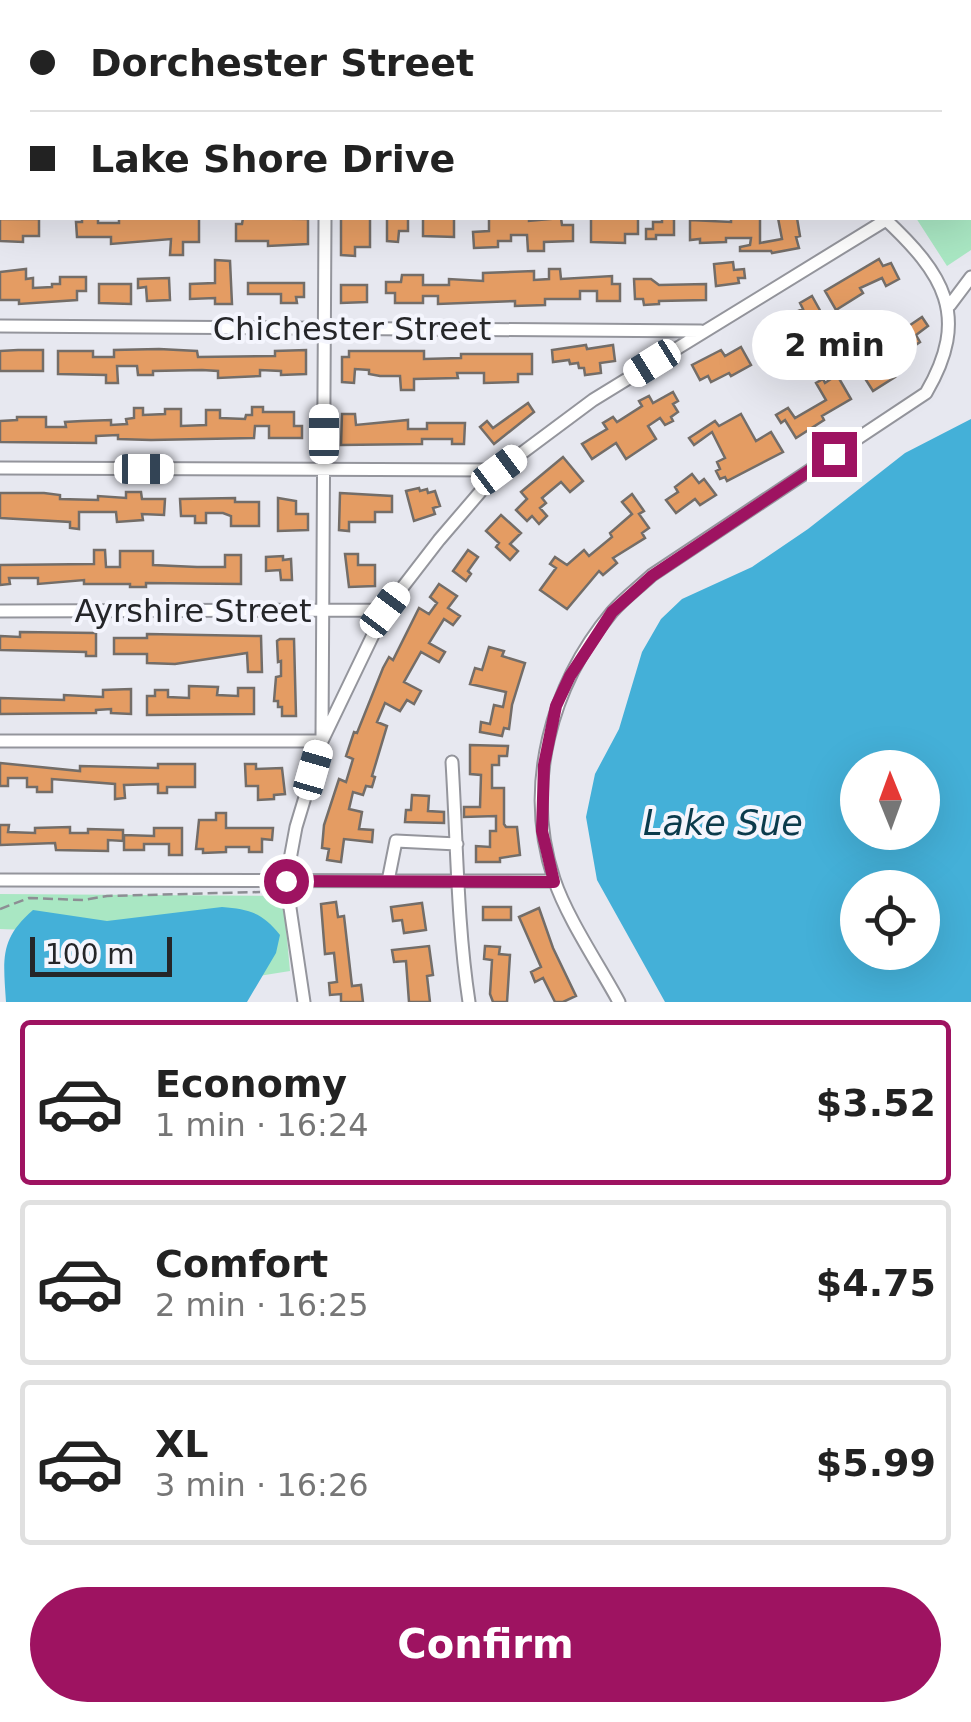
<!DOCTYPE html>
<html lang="en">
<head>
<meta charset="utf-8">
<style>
  body { margin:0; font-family:"DejaVu Sans",sans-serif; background:#f2f2f2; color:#222; height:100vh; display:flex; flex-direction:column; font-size:38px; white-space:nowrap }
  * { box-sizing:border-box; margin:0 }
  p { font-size:32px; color:#767676 }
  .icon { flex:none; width:55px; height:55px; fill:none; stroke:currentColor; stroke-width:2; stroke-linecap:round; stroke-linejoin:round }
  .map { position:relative; height:1002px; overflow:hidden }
  .side { display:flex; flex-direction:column; background:#fff; flex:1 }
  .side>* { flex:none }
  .banner { position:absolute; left:0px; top:0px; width:972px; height:220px; box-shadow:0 10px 40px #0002; display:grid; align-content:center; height:220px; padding:0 30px; background:#fff }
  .needle { width:65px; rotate:359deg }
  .tools { position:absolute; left:840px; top:750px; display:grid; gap:20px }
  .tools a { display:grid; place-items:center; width:100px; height:100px; border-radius:50%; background:#fff; box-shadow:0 10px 40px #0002; font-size:50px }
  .scale { position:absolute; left:30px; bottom:25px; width:142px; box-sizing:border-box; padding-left:10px; border:5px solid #252629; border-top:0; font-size:28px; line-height:35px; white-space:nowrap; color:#252629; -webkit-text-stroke:8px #f4f5fd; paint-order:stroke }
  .end { position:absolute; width:45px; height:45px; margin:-22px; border:12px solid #9e1361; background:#fff; box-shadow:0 0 0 5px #fff }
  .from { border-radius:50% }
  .bubble { position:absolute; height:70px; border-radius:35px; background:#fff; box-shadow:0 10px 40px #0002; font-size:32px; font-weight:700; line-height:70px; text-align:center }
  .car { position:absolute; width:30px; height:60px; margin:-30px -15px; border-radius:12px; box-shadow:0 0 8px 2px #0007; background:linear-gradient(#fff 24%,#345 0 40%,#fff 0 76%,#345 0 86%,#fff 0) }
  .banner b { display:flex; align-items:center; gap:35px; height:95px; font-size:38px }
  .banner b+b { border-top:2px solid #e0e0e0 }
  .banner i { width:25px; height:25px; background:#222 }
  ul { padding:18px 0 0; list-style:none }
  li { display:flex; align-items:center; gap:30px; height:165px; margin:0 20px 15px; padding:0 10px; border:5px solid #e0e0e0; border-radius:10px }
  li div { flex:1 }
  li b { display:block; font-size:38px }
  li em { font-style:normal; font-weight:700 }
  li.selected { border-color:#9e1361 }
  li>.icon { width:90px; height:90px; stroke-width:1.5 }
  .cta { display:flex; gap:20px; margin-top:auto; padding:20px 30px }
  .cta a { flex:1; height:115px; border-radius:60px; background:#9e1361; color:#fff; font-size:40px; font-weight:700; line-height:115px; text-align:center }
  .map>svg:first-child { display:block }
</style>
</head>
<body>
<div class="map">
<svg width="971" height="1002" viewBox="0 0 971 1002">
  <rect width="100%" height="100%" fill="#e7e8f0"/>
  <!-- green -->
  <path fill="#a9e7c3" d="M472,0H971V250L947,266L916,218H970V2Z
    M0,894L283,896L290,971L198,986L27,930L0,929Z"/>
  <!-- water -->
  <path fill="#44b0d8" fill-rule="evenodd" d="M971,419V1002H665L597,880L586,817L595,774L619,729L642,652L661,619L682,599L752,567L808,529L905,453ZM858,768H922V832H858ZM858,888H922V952H858Z
    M222,907C249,909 263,913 280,935L276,953L247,1002H6C3,957 0,939 33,910L107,921Z"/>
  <!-- building -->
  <path fill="#e49c63" stroke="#736d68" stroke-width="2.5" d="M82,218H98V223H119V218H199V242H183V255H170L171,239L111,244V237H77L76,222H82Z
    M243,218L308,219V244L268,246V241H236V224H242Z
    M341,218H370V247H355V256L341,255Z
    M387,218H408V231H399L398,242L387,241Z
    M423,218H454V237L423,236Z
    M489,218H529V221L561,218L562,225H573V241L544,242V251H528L527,235H511V241H498V247L474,248L473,232L489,231Z
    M591,218H638V234H625V243L591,242Z
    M662,218L674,219V235H656V239H646V229H653V222H662Z
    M731,218H760V243L782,239L778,218H797L800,236L796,237L799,248L772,253L771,251H740V247L750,245L751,238H726V242L700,243V239L690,240V220L731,222Z
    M0,219H39V236H23V242L0,241Z
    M879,259L883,266L891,263L899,279L886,286L882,278L860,288L863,293L836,310L825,291Z
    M215,260L230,261L232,304H215V298L190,299V284L215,283Z
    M733,262L734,270L744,269L745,278H738L739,283L716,286L714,264Z
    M26,269V279L33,278V288L52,287V284H60V277H86V291H77V300L19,304V300H0V272Z
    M549,269H560L561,279L612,276V284H620V301H597V291H580V299H545V305L515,306V301L438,304V296H423V303H395V293H386V282H401L402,275H423V285H449V279L483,281V273L534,271V280L549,279Z
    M169,278L170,300L147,301L146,287L138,288V279Z
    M634,279H651L659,285L706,284V300L659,301V304L644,305L643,299H635Z
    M248,283H304V297H296L297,303H281V294H248Z
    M99,284H131V304L99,303Z
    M341,285H367V302L341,303Z
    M812,296L822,314L806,323L813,336L804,341L799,332L769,347L765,339L775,333L770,323L803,309L800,303Z
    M922,317L928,326L916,335L920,342L902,354L891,338Z
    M586,345L587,349L613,345L615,361L600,363L601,373L585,375L584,368H579L578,363L570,364L569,360L553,362L552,350Z
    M741,347L751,365L731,376L729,373L711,382L708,376L700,380L692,365L721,350L725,356Z
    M159,349L197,351L198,357L275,356V351L306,350V374L281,375V371L260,370V376L218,378V371L202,370L153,371V375H138L137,366H117L118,383H106V375L58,374V351H93V357H114V350Z
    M18,350H43V371H0V351Z
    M349,351H424V359L461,358V354H532V374H518V382L484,383V373H457L458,378L414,379V390H401L400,376H380L369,374V370L355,369L354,383L342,382V357H349Z
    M879,352L895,377L873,391L857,366Z
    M837,375L851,399L822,416L824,420L796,438L785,420L781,423L776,415L788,408L795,418L826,400L816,383L823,379L825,383Z
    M673,392L678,401L673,404L678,412L671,417L673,421L665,425L660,418L648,426L656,439L626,459L616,443L592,459L582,444L607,429L603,423L613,417L617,422L642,406L639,401L649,396L653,403Z
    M528,403L534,412L494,444L480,427L487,421L493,428Z
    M252,407H263V412H294V426H302V438H269V426H255L254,438L151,440L118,439V435L96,436V443L0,442V421L17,420V417H46V427H66L65,422L82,421L111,420V425L127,424L126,419L134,418V408H143V415L165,414V409H181V426L206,425V410H220V418L245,419L246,415H252Z
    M342,414H355L356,425L408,420V429H427V423H465L464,444H452V439H422V444L341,445Z
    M741,414L756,441L771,432L783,452L727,481L725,477L720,479L716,471L720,469L717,462L725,458L712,432L694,445L689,438L715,421L719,426Z
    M563,457L583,481L570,492L561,482L542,498L546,503L540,508L547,516L539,524L532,516L527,521L516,510L527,499L521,492Z
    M692,474L699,483L704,479L716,495L700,505L695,499L676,513L666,500L678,492L675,487Z
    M419,488L420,491L427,489L428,493L435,491L440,506L433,508L435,514L414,521L406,491Z
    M126,492H141L142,499H165L164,515L142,514L143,520L117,522L116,512H79V529L70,528V522L0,518V493H44L60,495V499L98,500V496L126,498Z
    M340,493L392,496V512H375V522H349V531L339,530Z
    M632,494L644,511L639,514L649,528L642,533L645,538L613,558L617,563L603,575L599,571L567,609L540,590L556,568L550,564L555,557L567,565L584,550L589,556L612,537L610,533L632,514L622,502Z
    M235,498V502H259V526H231V516L223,513H206V523H195V516H181L180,499Z
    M278,498L296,501V514H308V530L278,531Z
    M501,515L521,533L510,544L518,551L510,560L496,547L499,543L486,531Z
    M94,550H105L106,567H120V551H153V565L197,567H225V555H241V584L146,583V587H130V584H84V580L38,584V578H9L10,584L0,585V565L94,564Z
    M468,550L478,557L468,571L471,574L466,581L453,571Z
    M345,554H358V565H375V586L349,587Z
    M283,556V560L291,559L292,580H281L280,570L266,571V557Z
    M439,584L457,596L448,608L460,616L453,625L444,619L429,643L445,652L439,662L421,652L404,682L421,691L414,704L407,700L400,711L385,703L377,722L387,726L372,776L375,777L372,787L366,786L363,795L353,792L349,809L362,812L359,829L373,830L372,842L344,839L341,862L327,860L329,849L322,848L324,825L339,779L346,782L353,759L346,756L354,732L357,733L383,668L389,657L393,660L419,608L429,614L437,603L430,597Z
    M20,632L96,633V656H86V652L0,650V636L20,637Z
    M147,634L261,636L262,672H248L247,653L175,664L147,663V654H114V638H147Z
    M280,639H294L296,716H282V707H278V701H274L276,677L281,676V661L278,662L277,641Z
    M489,647L504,651L502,656L525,663L512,705L509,729L504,728L502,736L480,732L481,722L490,724L494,705L503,707L506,692L470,684L475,668L482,670Z
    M189,686L218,687L217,695L238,696V688H254V714L147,715V696H155V690H168V697L189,698Z
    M131,689V714L111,713V709L96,710V713L0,714V698L64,700V695L103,697V690Z
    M470,745L508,746L507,756H499V765H492V788H504V824L506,827H517L520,855L500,858V862H476V846L490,847V831H496V816L464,817V807H480L481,775L470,774Z
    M0,763L80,771V766L158,768V764H195V787H167V793H158V784L124,785L125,798L115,799V784L52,779V792H37V787H27V778H8V786H0Z
    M245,764H256V769L282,768L285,794L274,795V799L258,800V786H246Z
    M412,795L429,796L428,811L444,812V823L405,822L406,810H411Z
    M216,813H226V828H273L272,840L262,839V852H249V847H226V852L203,853V849H196L199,820H216Z
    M0,825H9L8,832L35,833V828L70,827V833H88V829L123,830V841L108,840V851L56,850L55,843L0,845Z
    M154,828H182V855H169V844H144V850H124V835L154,836Z
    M336,902L338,917L344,916L352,986L361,985L363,1002H341V994L330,995L329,983L337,982L334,953L325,954L321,904Z
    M422,903L426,930L404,933L402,920L393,921L391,907Z
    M483,907H511V920H483Z
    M539,908L553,948L576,996L563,1002H555L543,978L535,982L531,972L541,967L519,917Z
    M429,946L433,975L427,976L430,1002H409L406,961L394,962L392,950Z
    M485,946L500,947L499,954L510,955L507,1002H493L490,994L492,960L484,959Z"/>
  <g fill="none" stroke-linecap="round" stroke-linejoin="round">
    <defs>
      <path id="minor" d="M15,0V2
        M80,0V2
        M459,0V2
        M0,112L2,110
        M0,187H2
        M950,305L971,277
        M0,326L701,331
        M0,468L499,470
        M0,611L385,610
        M322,737L325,218
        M0,741H322
        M452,762C457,842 457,923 469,1002
        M0,880L554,881
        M388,881L396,841L457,844
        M304,1002L286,881L296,827L322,741L385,610L439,540L499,470L593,400L886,220
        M619,1002C599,965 567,918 554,879C523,787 551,685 612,612C623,599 639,587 652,575L926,393C971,316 944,274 884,218"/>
    </defs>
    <!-- minor casing -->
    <use href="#minor" stroke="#94959c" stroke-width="15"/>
    <!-- path -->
    <path stroke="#8d8e94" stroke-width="2.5" stroke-dasharray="10 5" stroke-linecap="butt" d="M580,0V2
      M787,0L789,2
      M965,0V2
      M628,2L629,0
      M705,2L707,0
      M731,2V0
      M853,2L859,0
      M970,21L971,25
      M970,49L971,39
      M0,909L29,898L83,900L107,896L260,892"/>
    <!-- minor -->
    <use href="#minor" stroke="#fff" stroke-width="11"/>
  </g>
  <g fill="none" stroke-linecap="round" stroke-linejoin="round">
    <!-- route -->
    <path stroke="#9e1361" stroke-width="12" d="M286,881L554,882L542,831L544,765L556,706L570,676L612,612L652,576L834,454"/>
  </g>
  <g text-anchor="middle" stroke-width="8" stroke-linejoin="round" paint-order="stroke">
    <!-- street labels -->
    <g font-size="32" fill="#252629" stroke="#f4f5fd">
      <text x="352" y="340">Chichester Street</text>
      <text x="193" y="622">Ayrshire Street</text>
    </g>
    <!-- water labels -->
    <g font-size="35" font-style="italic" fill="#0b3b4c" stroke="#f4f5fd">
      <text x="723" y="835">Lake Sue</text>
    </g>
  </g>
</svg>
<div class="tools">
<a><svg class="needle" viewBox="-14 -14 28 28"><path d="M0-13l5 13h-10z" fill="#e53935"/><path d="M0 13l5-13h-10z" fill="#767676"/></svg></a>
<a><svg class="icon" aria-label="locate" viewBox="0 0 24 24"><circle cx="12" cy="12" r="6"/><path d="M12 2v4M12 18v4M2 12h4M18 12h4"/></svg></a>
</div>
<div class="scale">100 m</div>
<i class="end from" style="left:286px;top:881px"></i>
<i class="end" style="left:834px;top:454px"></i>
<div class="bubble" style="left:752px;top:310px;width:165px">2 min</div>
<i class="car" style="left:652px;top:363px;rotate:238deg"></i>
<i class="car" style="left:324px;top:434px;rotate:0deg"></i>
<i class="car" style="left:144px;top:469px;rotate:90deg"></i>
<i class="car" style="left:499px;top:470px;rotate:53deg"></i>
<i class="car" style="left:385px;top:610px;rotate:37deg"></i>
<i class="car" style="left:313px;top:770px;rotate:16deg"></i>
<div class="banner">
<b><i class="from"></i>Dorchester Street</b>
<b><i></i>Lake Shore Drive</b>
</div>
</div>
<section class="side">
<ul>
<li class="selected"><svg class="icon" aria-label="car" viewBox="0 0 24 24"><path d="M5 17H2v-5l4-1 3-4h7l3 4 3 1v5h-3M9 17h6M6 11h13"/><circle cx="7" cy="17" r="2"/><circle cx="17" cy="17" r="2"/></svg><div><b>Economy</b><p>1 min · 16:24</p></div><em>$3.52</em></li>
<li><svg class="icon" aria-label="car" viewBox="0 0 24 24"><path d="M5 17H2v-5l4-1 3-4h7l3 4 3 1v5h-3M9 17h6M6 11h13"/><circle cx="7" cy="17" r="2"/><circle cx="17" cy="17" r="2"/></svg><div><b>Comfort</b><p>2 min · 16:25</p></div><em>$4.75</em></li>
<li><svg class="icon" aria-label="car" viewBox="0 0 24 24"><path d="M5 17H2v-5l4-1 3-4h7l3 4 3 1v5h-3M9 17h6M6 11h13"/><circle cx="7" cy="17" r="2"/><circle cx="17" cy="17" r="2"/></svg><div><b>XL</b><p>3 min · 16:26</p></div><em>$5.99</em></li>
</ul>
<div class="cta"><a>Confirm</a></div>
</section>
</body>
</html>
